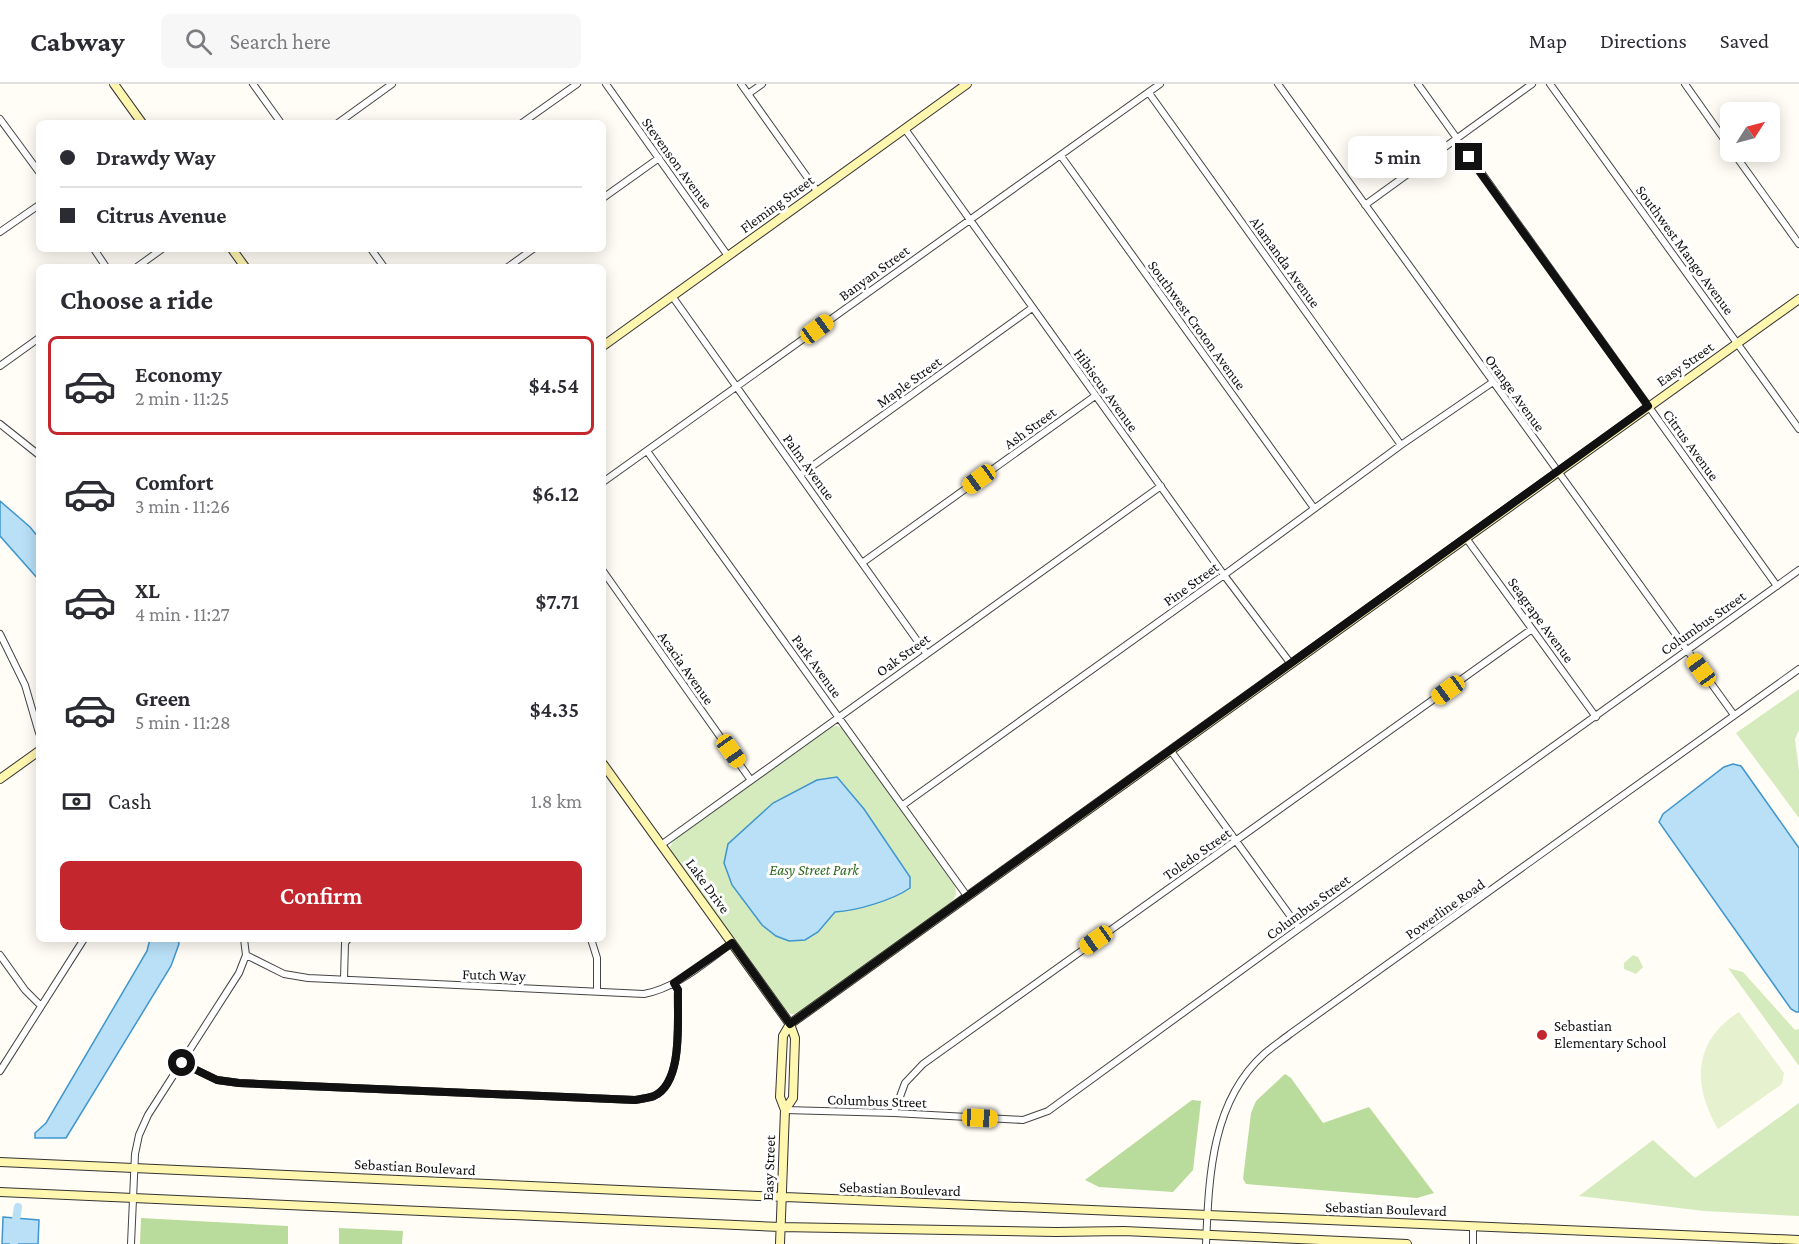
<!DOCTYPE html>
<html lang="en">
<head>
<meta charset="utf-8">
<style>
  body { margin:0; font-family:"Crimson Pro",serif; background:#f7f7f7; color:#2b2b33; height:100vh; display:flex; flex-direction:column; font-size:22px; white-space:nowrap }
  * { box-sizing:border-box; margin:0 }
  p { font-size:20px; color:#7c7c81 }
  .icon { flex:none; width:33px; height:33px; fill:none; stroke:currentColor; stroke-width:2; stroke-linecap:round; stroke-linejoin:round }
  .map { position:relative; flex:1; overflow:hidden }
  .sheet { position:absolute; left:36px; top:180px; width:570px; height:678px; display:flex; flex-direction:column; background:#fff; border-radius:9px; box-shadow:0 3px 15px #0003 }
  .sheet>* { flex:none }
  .guide { position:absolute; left:36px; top:36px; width:570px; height:132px; border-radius:9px; box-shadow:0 3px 15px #0003; display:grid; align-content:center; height:132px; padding:0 24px; background:#fff }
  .needle { width:39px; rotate:54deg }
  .controls { position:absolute; left:1720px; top:18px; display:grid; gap:12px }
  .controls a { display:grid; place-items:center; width:60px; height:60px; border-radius:9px; background:#fff; box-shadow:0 3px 15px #0003; font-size:30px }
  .end { position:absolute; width:27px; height:27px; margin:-14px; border:8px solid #111; background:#fff; box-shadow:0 0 0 3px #fff }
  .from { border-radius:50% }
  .bubble { position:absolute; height:42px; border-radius:9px; background:#fff; box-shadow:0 3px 15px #0003; font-size:20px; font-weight:600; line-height:42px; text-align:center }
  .car { position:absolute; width:18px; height:36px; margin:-18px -9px; border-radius:8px; box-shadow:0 0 4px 2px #0007; background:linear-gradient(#f5c518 24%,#345 0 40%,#f5c518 0 76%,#345 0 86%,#f5c518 0) }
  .guide b { display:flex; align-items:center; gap:21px; height:57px; font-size:22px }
  .guide b+b { border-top:2px solid #e1e1e2 }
  .guide i { width:15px; height:15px; background:#2b2b33 }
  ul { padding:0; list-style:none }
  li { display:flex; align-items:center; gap:18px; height:99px; margin:0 12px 9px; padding:0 12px; border:3px solid transparent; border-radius:9px }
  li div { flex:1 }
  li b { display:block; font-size:22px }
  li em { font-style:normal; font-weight:600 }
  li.selected { border-color:#c4262e }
  li>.icon { width:54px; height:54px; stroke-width:1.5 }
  h2 { padding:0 24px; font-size:27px; line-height:72px }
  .pay { display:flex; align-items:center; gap:15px; height:66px; padding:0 24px; font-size:22px }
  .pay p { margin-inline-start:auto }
  .action { display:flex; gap:12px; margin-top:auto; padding:12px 24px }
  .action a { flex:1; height:69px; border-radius:9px; background:#c4262e; color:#fff; font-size:24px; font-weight:600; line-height:69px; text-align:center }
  header { display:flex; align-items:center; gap:36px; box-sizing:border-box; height:84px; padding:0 30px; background:#fff; border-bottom:2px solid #e1e1e2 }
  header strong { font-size:28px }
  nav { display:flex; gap:33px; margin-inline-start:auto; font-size:21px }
  .search { width:420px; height:54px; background:#f7f7f7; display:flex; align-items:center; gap:15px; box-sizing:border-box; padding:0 21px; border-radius:9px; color:#7c7c81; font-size:22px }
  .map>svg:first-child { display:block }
</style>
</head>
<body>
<header>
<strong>Cabway</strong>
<div class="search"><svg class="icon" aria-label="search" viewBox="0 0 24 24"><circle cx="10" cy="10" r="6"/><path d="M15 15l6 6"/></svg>Search here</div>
<nav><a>Map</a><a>Directions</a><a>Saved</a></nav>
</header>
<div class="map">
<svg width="1799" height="1160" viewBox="0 0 1799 1160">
  <rect width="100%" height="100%" fill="#fffdf5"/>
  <!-- green -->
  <path fill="#d5ebbd" d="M1799,605V646L1795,655L1799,687V734L1736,649Z
    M837,642L844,645L955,801L956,811L951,819L797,930H791L784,925L672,770L670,763L675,754L829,643Z
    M1633,871L1638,873L1643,883L1636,890L1624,885V879Z
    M1728,884L1743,888L1795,946L1799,945V982Z
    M1799,1019V1132L1704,1127L1579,1112L1653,1056L1695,1094Z"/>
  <!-- forest -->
  <path fill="#b9dc9c" d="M1285,990L1291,994L1323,1039L1369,1023L1434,1109L1417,1114L1246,1100L1243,1095L1251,1029L1256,1017Z
    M1192,1016L1201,1017L1193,1086L1173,1108L1099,1103L1085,1096Z
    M141,1134L288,1142V1160H140Z
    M339,1144L403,1147L402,1160H339Z"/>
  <!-- pitch -->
  <path fill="#e6f2cf" d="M1739,928L1784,989L1782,1000L1718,1045C1692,1001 1693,957 1739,928Z"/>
  <!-- water -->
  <path fill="#b9e0f7" stroke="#3f96cf" stroke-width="1.5" d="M0,417L30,443L39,454V496L0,452Z
    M1733,680L1741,682L1799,764V928H1796L1791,925L1659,738L1663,730L1724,683Z
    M837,693L864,725L910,793V804C893,816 856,827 835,828L818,848L805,856L789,857L776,852L762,841L732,801L724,779L728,760L773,719L817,696Z
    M150,855H178L179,860L171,882L66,1054H35V1049L46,1039L147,867Z
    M3,1133L39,1136L38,1160H2Z"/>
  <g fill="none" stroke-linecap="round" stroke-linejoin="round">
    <!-- canal -->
    <path stroke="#b9e0f7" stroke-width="8" d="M14,1160V1147L18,1123"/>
    <defs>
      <path id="street" d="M253,0L281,39
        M606,0L728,172
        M741,0L817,107
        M1278,0L1734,631
        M1418,0L1777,502
        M1550,0L1799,345
        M1685,0L1731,65
        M1149,9L1401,361
        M748,10L762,0
        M0,35L39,88
        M338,39L392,0
        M522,39L577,0
        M905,45L1224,491L1291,580
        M1733,68L1799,160
        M1061,72L1314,424
        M603,114L659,74
        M1365,121L1532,0
        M0,148L39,121
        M94,165L106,183
        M371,165L384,183
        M137,183L162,165
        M508,183L533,165
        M672,212L926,569
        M0,282L39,254
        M0,340L39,371
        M647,367L967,812
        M800,391L1032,224
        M603,398L1160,0
        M1466,454L1596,633
        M862,479L1095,312
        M603,487L750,695
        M0,550L25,601L39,649
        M1171,667L1299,844
        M903,721L1224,491L1401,361L1493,298
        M661,761L1161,402
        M591,855L597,874V907
        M0,871L25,906L41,922
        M246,871L284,890L308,894L644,910C677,904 705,878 732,859
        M344,895L345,859L348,855
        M182,979L217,996L239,999L635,1016C641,1015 648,1014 654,1012C684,998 677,935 678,906L674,899
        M0,987L84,855
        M785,1026L894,1029L1023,1036L1048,1027L1290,851L1799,486
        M894,1029L905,999L923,980L1532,545
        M131,1160L135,1070L139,1051L148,1031L239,889L246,871L244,855
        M1206,1160C1209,1093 1211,1018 1264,970C1272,963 1281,957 1290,950L1799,585
        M1473,1160V1142"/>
      <path id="secondary" d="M114,0L142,39
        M232,165L245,183
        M603,262L967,0
        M603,680L790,940L795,954L793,1014L785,1026
        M0,695L39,667
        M0,1078L665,1108L1799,1156
        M0,1108L780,1143L1056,1148L1124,1147L1407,1160
        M780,1160L785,1026L780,1013L783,952L790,940L1799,215"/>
    </defs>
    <!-- street casing -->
    <use href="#street" stroke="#444" stroke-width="8"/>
    <!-- secondary casing -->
    <use href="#secondary" stroke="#333" stroke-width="10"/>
    <!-- street -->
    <use href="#street" stroke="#fff" stroke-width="6"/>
    <!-- secondary -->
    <use href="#secondary" stroke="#fff6b0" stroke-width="8"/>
  </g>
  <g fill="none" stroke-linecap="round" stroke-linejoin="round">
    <!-- route -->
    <path stroke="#111" stroke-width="8" d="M182,979L217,996L239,999L635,1016C641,1015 649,1014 654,1012C684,998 677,936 678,906L674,899L732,859L790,940L1648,322L1469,73"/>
  </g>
  <!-- markers -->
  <circle fill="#c4262e" stroke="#fff" stroke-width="2" cx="1542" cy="951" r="6"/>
  <g text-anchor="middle" stroke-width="6" stroke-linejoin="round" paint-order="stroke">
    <!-- street labels -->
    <g font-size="15" fill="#111" stroke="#fff">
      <text transform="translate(677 79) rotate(54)" y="5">Stevenson Avenue</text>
      <text transform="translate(777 120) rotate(-36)" y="5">Fleming Street</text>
      <text transform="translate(1685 166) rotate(54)" y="5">Southwest Mango Avenue</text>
      <text transform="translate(1285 178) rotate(54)" y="5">Alamanda Avenue</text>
      <text transform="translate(874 189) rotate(-36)" y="5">Banyan Street</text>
      <text transform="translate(1197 241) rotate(54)" y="5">Southwest Croton Avenue</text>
      <text transform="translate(1685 280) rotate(-35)" y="5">Easy Street</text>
      <text transform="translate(909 298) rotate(-36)" y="5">Maple Street</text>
      <text transform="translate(1106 306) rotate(54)" y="5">Hibiscus Avenue</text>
      <text transform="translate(1515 309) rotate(54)" y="5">Orange Avenue</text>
      <text transform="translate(1030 344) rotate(-36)" y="5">Ash Street</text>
      <text transform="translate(1691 361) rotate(54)" y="5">Citrus Avenue</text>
      <text transform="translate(809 383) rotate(54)" y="5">Palm Avenue</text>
      <text transform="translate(1191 500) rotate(-36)" y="5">Pine Street</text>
      <text transform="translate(1541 536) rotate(54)" y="5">Seagrape Avenue</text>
      <text transform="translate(1703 539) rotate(-35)" y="5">Columbus Street</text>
      <text transform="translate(903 571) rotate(-36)" y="5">Oak Street</text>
      <text transform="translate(817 582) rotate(54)" y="5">Park Avenue</text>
      <text transform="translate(686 584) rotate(55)" y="5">Acacia Avenue</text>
      <text transform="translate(1197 770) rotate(-35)" y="5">Toledo Street</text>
      <text transform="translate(708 802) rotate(54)" y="5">Lake Drive</text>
      <text transform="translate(1308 823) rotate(-36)" y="5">Columbus Street</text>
      <text transform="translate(1445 825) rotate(-35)" y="5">Powerline Road</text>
      <text transform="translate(494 891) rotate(2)" y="5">Futch Way</text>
      <text transform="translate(877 1017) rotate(2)" y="5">Columbus Street</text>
      <text transform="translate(415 1083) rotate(3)" y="5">Sebastian Boulevard</text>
      <text transform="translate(769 1084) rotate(-88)" y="5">Easy Street</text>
      <text transform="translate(900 1105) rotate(2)" y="5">Sebastian Boulevard</text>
      <text transform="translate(1386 1125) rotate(2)" y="5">Sebastian Boulevard</text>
    </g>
    <!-- park labels -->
    <g font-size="15" font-style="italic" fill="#2f6b1f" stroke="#fff">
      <text x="814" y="791">Easy Street Park</text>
    </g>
    <!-- poi labels -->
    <g font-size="15" fill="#111" stroke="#fff" text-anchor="start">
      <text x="1554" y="947">Sebastian<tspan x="1554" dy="17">Elementary School</tspan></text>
    </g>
  </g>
</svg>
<div class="controls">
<a><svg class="needle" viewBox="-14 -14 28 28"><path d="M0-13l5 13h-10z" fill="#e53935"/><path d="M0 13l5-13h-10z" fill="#7c7c81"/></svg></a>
</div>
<i class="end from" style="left:182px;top:979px"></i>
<i class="end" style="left:1469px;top:73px"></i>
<div class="bubble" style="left:1348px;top:52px;width:99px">5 min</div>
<i class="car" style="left:817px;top:245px;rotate:54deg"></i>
<i class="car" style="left:979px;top:395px;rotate:234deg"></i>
<i class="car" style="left:1701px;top:586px;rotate:324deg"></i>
<i class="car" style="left:1448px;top:606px;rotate:234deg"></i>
<i class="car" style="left:731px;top:667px;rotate:145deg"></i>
<i class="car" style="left:1096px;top:856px;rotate:235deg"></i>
<i class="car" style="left:980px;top:1034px;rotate:93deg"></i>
<div class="guide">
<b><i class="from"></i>Drawdy Way</b>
<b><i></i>Citrus Avenue</b>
</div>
<section class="sheet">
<h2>Choose a ride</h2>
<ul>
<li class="selected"><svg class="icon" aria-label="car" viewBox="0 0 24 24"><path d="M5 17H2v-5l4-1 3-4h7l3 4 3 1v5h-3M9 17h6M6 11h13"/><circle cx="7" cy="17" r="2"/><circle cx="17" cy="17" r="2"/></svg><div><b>Economy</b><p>2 min · 11:25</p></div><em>$4.54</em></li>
<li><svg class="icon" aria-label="car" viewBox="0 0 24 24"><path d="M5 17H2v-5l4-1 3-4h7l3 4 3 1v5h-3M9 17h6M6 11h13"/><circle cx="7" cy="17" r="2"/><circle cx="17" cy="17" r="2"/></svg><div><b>Comfort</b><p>3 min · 11:26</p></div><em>$6.12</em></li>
<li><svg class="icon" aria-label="car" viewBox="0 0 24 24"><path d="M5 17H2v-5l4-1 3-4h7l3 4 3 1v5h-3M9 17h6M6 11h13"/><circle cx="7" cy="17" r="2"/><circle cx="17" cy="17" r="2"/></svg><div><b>XL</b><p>4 min · 11:27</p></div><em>$7.71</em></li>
<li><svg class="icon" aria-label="car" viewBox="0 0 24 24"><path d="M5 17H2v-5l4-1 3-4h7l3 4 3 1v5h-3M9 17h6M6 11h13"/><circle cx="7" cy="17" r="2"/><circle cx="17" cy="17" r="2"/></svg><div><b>Green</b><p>5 min · 11:28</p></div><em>$4.35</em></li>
</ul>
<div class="pay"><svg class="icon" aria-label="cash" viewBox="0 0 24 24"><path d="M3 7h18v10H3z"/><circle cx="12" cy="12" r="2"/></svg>Cash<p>1.8 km</p></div>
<div class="action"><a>Confirm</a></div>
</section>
</div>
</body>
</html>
